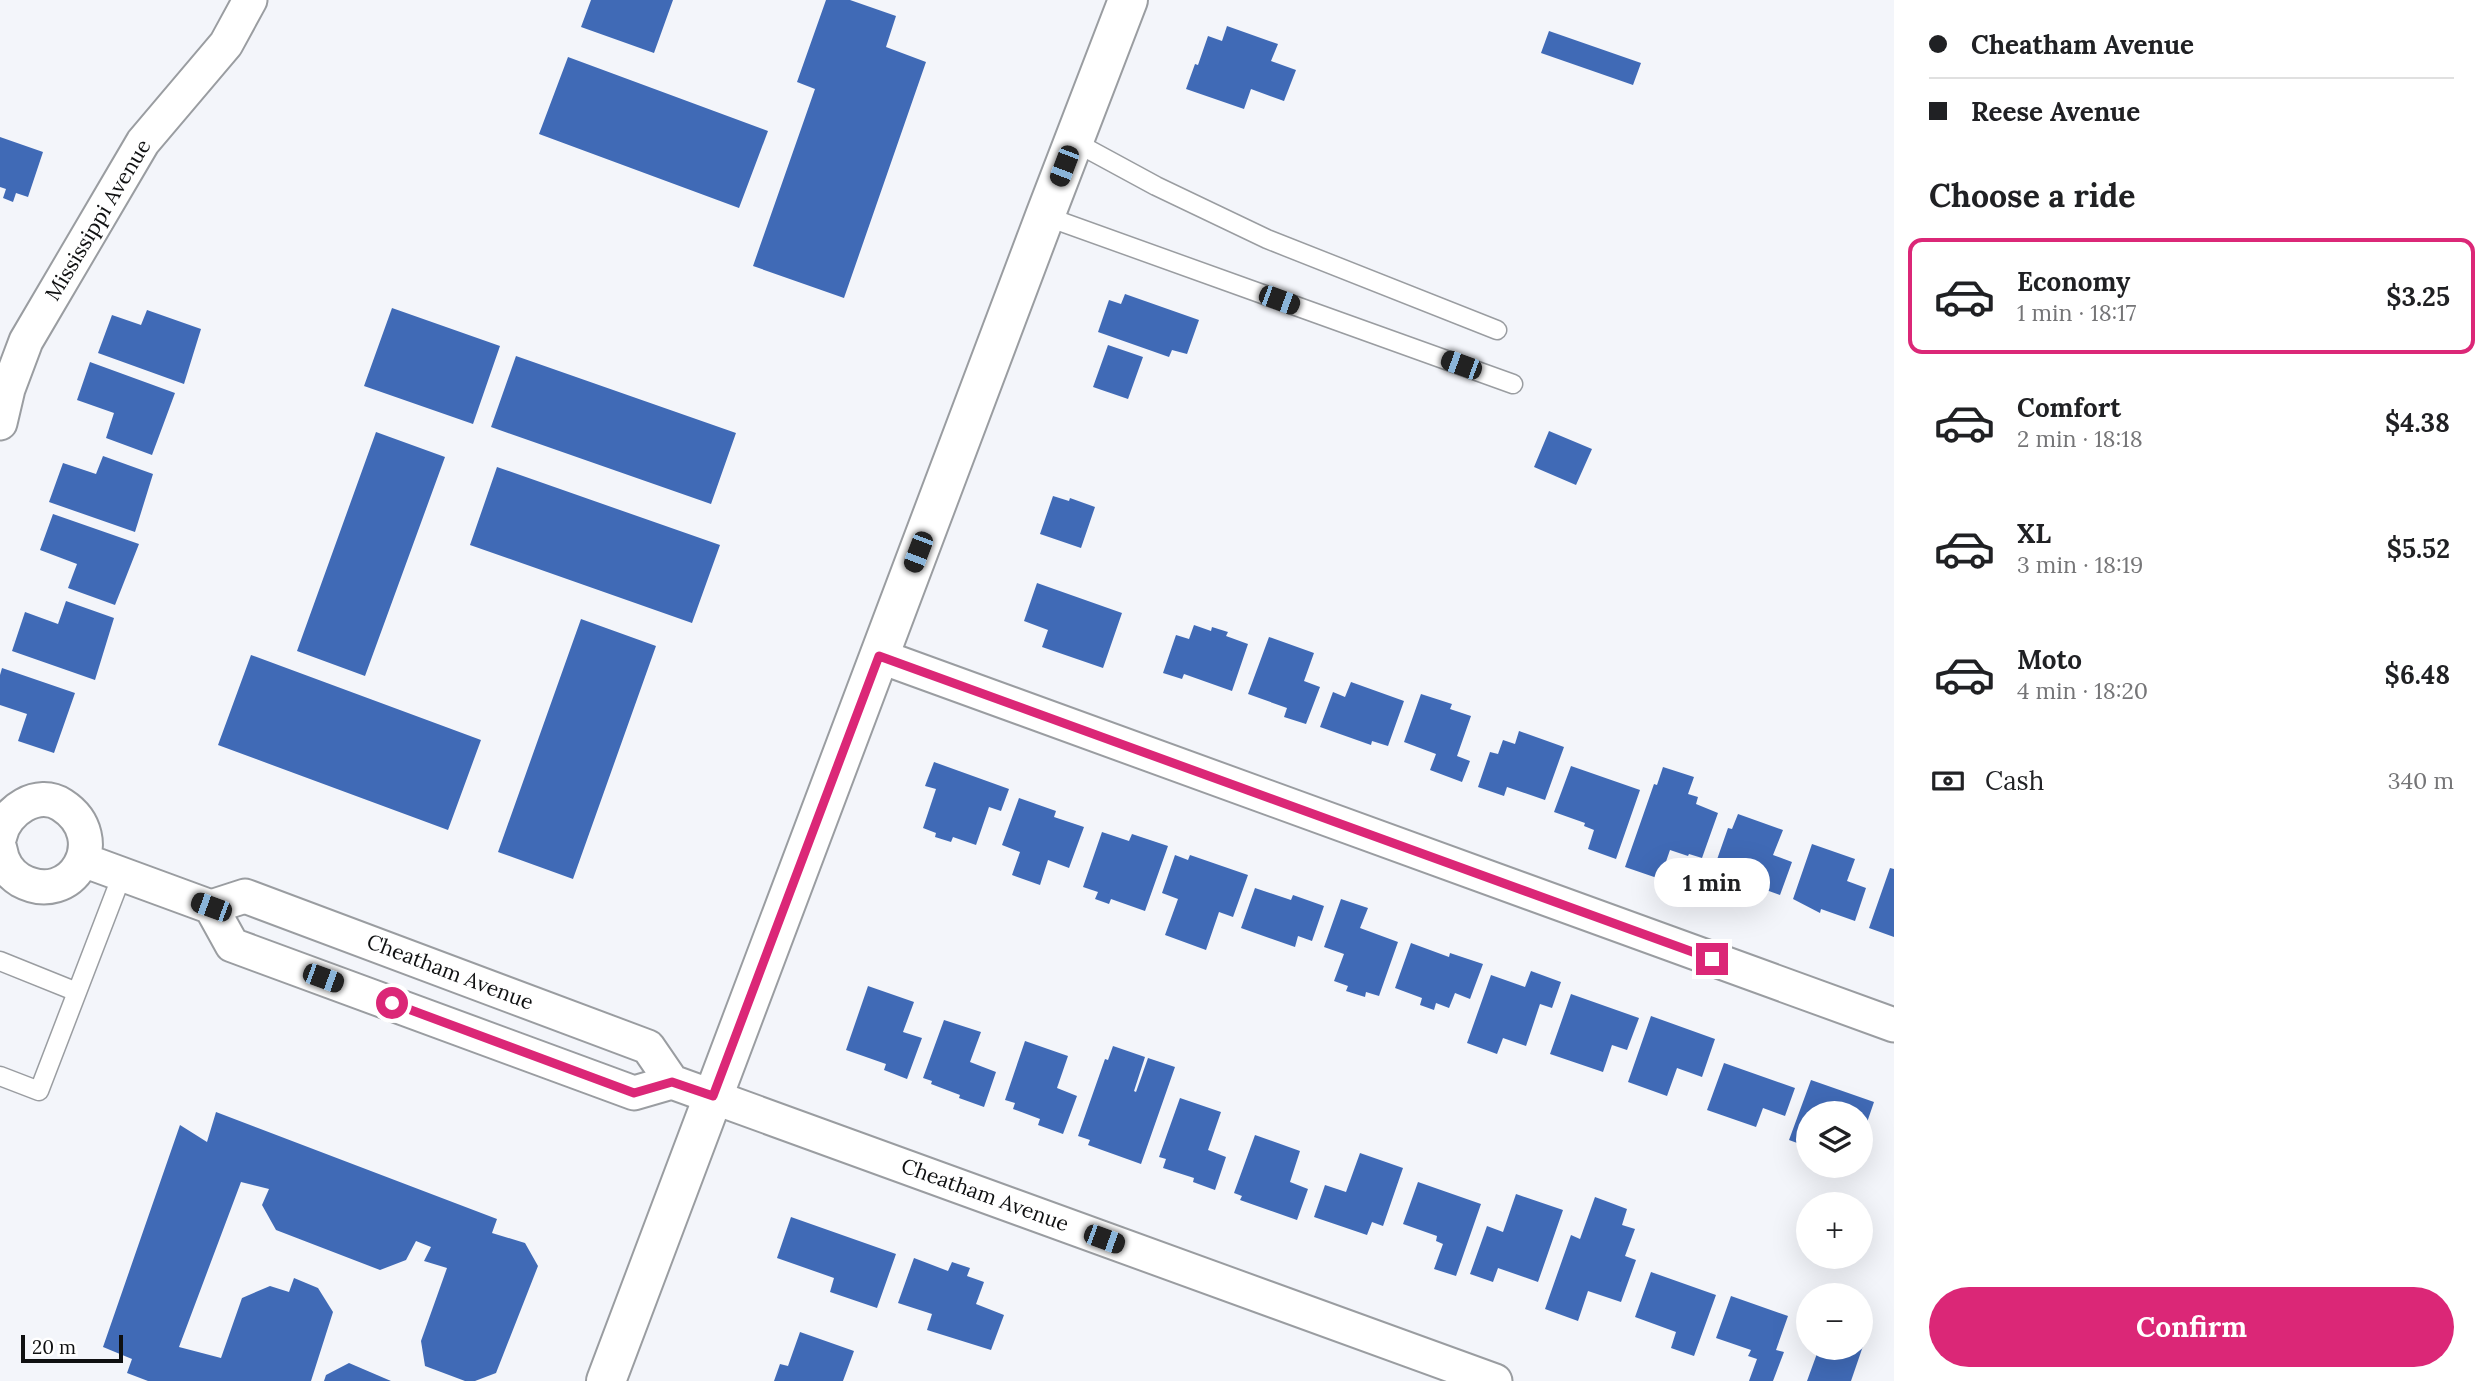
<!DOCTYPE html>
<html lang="en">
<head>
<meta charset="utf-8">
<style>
  body { margin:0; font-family:Lora,serif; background:#f2f2f2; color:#202124; height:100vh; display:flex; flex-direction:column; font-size:26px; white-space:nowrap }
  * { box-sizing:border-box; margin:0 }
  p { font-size:23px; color:#757577 }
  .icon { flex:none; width:38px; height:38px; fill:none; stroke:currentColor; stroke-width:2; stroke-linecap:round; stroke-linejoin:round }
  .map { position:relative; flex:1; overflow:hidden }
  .drawer { display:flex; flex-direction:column; background:#fff; width:595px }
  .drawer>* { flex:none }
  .hud { display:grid; align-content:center; height:154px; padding:0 35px; background:#fff }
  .controls { position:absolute; left:1796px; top:1101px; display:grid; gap:14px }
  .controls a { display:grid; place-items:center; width:77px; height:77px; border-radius:50%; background:#fff; box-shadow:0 7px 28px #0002; font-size:35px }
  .scale { position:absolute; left:21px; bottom:18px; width:102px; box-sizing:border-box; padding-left:7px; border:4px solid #0f1011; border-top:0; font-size:19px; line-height:24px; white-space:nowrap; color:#0f1011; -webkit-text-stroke:5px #fff; paint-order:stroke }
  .end { position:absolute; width:32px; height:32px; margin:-16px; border:9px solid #db2777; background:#fff; box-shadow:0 0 0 4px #fff }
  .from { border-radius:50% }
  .bubble { position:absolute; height:49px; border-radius:24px; background:#fff; box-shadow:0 7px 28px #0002; font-size:23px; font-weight:700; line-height:49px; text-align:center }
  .car { position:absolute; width:21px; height:42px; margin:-21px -10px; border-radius:9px; box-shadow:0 0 5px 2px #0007; background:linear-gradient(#222 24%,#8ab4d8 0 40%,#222 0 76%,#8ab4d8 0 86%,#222 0) }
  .hud b { display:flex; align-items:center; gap:24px; height:66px; font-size:26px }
  .hud b+b { border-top:2px solid #e0e0e0 }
  .hud i { width:18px; height:18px; background:#202124 }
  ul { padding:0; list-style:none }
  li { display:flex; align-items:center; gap:21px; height:116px; margin:0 14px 10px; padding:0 21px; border:4px solid transparent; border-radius:14px }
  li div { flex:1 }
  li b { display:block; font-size:26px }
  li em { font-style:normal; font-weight:700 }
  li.current { border-color:#db2777 }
  li>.icon { width:63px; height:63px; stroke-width:1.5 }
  h2 { padding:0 35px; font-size:32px; line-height:84px }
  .pay { display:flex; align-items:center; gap:18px; height:77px; padding:0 35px; font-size:26px }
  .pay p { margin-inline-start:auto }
  .primary-button { display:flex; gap:14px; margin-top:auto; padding:14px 35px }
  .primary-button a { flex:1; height:80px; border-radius:42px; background:#db2777; color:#fff; font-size:28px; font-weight:700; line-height:80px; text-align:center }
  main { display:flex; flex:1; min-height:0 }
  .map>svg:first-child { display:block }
</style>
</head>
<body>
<main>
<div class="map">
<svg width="1894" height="1381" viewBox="0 0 1894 1381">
  <rect width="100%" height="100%" fill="#f3f5fa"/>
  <!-- building -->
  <path fill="#406ab6" d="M591,0H673L654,53L581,27Z
    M826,0H850L896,16L886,47L926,62L844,298L753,266L815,89L797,82Z
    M1227,26L1278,44L1271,61L1296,70L1284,101L1251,89L1244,109L1186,89L1195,64L1198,65L1208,36L1222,41Z
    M1549,31L1641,63L1633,85L1541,53Z
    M568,57L768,131L739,208L539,134Z
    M0,137L43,152L28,197L16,193L13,202L3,198L6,189L0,187Z
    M1125,294L1199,320L1187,354L1172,350L1169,357L1098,332L1109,300L1121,304Z
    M392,308L500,346L473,424L364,386Z
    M147,310L201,329L184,384L98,353L112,315L141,325Z
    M1108,345L1143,357L1128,399L1093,387Z
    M516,356L736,433L711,504L491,427Z
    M90,362L175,393L152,455L106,438L114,413L77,400Z
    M1549,431L1592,449L1576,485L1534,467Z
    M376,432L445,457L365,676L297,651Z
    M103,456L153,474L135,532L49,502L63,463L96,474Z
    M497,467L720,545L692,623L470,545Z
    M1053,496L1069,501L1070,498L1095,507L1081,548L1040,534Z
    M53,514L139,544L115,605L68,588L77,564L40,550Z
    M1037,583L1122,613L1103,668L1042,647L1048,630L1024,621Z
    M66,601L114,618L95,680L12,651L25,612L58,624Z
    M581,619L656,646L573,879L498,852Z
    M1194,625L1211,631L1212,627L1228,632L1226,636L1248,644L1232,691L1184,674L1182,679L1163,673L1176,635L1189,639Z
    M1269,637L1314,653L1304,681L1320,687L1306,724L1284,717L1287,708L1248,694Z
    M251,655L481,740L448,830L218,745Z
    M2,668L75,693L54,753L18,741L27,714L0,705V675Z
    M1351,682L1404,701L1388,746L1372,741L1371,745L1320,727L1333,692L1345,697Z
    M1421,694L1452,704L1450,709L1471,716L1457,756L1470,761L1462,782L1430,770L1436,754L1404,742Z
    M1519,731L1564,747L1545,800L1507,787L1504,796L1478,787L1490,752L1498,754L1503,740L1515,744Z
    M934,762L1009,789L1001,811L989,807L976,845L953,837L951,842L935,837L936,833L923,828L936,789L925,786Z
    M1571,766L1640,790L1616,859L1588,849L1594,830L1584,826L1585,823L1554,812Z
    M1663,767L1694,777L1688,794L1698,797L1696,804L1718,813L1702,858L1689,854L1688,856L1670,850L1660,879L1625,867L1654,784L1657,785Z
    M1019,798L1056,811L1054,817L1084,827L1069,868L1048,860L1040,885L1012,875L1020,852L1002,845Z
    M1738,814L1783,830L1773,855L1792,862L1780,895L1713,871L1728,828L1732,829Z
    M1102,832L1129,841L1132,834L1168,846L1145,911L1111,899L1109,904L1095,899L1098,892L1083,887Z
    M1812,844L1855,859L1847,881L1866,888L1855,921L1821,909L1820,913L1793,899Z
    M1175,855L1188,860L1190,855L1248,875L1233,917L1219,912L1206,950L1165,935L1178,899L1162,893Z
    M1890,868L1894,869V937L1869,928Z
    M1255,888L1291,900L1293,895L1324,906L1312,941L1298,936L1295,947L1241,928Z
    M1341,899L1368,908L1360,928L1398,942L1379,996L1366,992L1365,997L1346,991L1348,986L1334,981L1344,954L1324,947Z
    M1411,943L1449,957L1450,953L1483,964L1470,999L1455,993L1449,1008L1436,1003L1434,1010L1420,1005L1422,998L1395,988Z
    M1531,971L1561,982L1552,1008L1540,1004L1526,1046L1503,1038L1497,1054L1467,1043L1491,975L1525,987Z
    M868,986L914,1002L903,1032L922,1038L907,1079L884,1070L886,1064L846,1050Z
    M1571,994L1639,1018L1627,1050L1612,1045L1603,1072L1550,1054Z
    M1651,1016L1715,1039L1702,1077L1677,1068L1667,1096L1628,1082Z
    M944,1020L981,1032L970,1062L996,1072L984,1107L959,1098L960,1095L931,1084L932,1081L923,1078Z
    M1025,1041L1068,1056L1057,1088L1077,1096L1063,1134L1038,1125L1040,1119L1013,1109L1015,1103L1005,1100Z
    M1113,1046L1145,1057L1134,1091L1136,1092L1148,1058L1175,1067L1141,1164L1088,1145L1090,1140L1078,1136L1105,1059L1108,1060Z
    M1724,1063L1795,1088L1785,1116L1763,1108L1756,1127L1707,1110Z
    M1811,1080L1874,1102L1861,1140L1860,1113H1808V1147L1789,1140Z
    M1180,1098L1221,1112L1208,1150L1226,1157L1215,1190L1193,1182L1194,1178L1163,1168L1166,1159L1159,1157Z
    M216,1112L497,1219L492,1233L525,1243L538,1266L496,1373L475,1381H465L425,1366L421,1341L447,1268L424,1261L431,1247L416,1241L406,1260L380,1270L276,1230L262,1205L269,1189L241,1182L179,1347L221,1358L242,1298L270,1286L289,1292L294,1278L318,1288L333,1312L311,1381H148L127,1373L132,1359L103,1347L180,1125L207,1142Z
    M1255,1135L1300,1151L1290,1182L1308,1189L1297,1220L1240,1200L1242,1196L1234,1193Z
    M1360,1153L1403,1168L1383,1226L1372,1222L1367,1235L1314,1217L1325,1185L1346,1192Z
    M1418,1182L1481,1204L1456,1276L1434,1269L1443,1244L1436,1241L1437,1236L1403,1224Z
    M1516,1194L1563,1210L1538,1282L1498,1268L1493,1282L1470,1274L1487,1226L1503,1232Z
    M1595,1197L1627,1209L1622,1225L1635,1229L1625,1256L1636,1260L1621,1302L1588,1291L1578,1321L1545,1309L1571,1235L1580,1239Z
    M791,1217L896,1254L877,1308L830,1292L834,1278L777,1258Z
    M914,1258L948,1271L952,1262L970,1268L967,1276L984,1282L976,1304L1004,1315L991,1350L927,1330L932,1314L898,1303Z
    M1651,1272L1716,1295L1694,1356L1671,1348L1676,1332L1635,1317Z
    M1731,1296L1788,1316L1776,1350L1784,1352L1773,1381H1749L1757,1359L1748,1356L1751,1350L1716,1338Z
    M800,1332L854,1351L843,1381H774L780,1364L788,1366Z
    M1860,1345L1863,1346L1851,1381H1807L1819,1348H1860Z
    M349,1363L391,1381H324L326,1375Z"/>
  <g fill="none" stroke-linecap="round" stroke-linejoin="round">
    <defs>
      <path id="service" d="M1073,141L1156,186L1267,239L1497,330
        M1045,216L1513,384
        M0,961L77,992
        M0,1076L39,1091L122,875"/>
      <path id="minor" d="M0,423L8,389L26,341L143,142L226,44L250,0
        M879,656L1894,1025
        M0,836C5,811 38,789 62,805C113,838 72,909 20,880C9,873 2,862 0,849
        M83,860L211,907L245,896L648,1047L672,1082
        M211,907L232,945L634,1093L672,1082L1495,1381"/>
      <path id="tertiary" d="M606,1381L1045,216L1128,0"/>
    </defs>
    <!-- service casing -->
    <use href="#service" stroke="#9a9da1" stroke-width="21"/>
    <!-- minor casing -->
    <use href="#minor" stroke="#9a9da1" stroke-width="37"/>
    <!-- tertiary casing -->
    <use href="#tertiary" stroke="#9a9da1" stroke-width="42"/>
    <!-- service -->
    <use href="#service" stroke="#fff" stroke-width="18"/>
    <!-- minor -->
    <use href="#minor" stroke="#fff" stroke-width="33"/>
    <!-- tertiary -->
    <use href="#tertiary" stroke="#fff" stroke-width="38"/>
  </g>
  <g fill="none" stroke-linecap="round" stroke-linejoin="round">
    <!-- route -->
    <path stroke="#db2777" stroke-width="9" d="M392,1003L634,1093L672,1082L713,1096L879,656L1712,959"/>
  </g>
  <g text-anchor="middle" stroke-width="6" stroke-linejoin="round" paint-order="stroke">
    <!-- street labels -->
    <g font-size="21" fill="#0f1011" stroke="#fff">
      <text transform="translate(98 220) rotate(-59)" y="7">Mississippi Avenue</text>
      <text transform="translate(450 972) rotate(21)" y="7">Cheatham Avenue</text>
      <text transform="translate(985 1195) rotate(20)" y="7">Cheatham Avenue</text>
    </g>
  </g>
</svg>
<div class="controls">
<a><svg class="icon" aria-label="layers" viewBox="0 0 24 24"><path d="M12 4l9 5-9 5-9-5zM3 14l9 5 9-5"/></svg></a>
<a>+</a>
<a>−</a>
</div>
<div class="scale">20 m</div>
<i class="end from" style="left:392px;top:1003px"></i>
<i class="end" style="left:1712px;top:959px"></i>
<div class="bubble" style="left:1654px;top:858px;width:116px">1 min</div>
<i class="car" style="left:1064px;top:166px;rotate:201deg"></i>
<i class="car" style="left:1279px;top:300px;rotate:110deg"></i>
<i class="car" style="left:1461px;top:365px;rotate:290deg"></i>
<i class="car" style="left:918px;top:552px;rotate:201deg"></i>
<i class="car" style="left:211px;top:907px;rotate:290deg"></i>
<i class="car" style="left:323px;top:978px;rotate:110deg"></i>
<i class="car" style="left:1104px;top:1239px;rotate:110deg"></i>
</div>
<section class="drawer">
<div class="hud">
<b><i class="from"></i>Cheatham Avenue</b>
<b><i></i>Reese Avenue</b>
</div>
<h2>Choose a ride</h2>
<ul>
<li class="current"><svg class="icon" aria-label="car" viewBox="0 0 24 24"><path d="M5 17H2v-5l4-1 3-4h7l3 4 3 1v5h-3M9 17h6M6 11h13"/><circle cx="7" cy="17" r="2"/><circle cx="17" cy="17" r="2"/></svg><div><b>Economy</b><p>1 min · 18:17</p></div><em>$3.25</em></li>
<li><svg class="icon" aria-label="car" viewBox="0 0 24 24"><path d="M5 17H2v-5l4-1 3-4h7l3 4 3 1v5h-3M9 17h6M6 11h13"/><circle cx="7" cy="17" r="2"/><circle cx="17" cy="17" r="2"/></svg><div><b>Comfort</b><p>2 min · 18:18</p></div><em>$4.38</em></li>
<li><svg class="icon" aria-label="car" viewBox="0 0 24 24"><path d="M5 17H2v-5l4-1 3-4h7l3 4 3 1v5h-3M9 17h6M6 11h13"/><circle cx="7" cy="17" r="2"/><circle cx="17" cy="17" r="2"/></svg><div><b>XL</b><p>3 min · 18:19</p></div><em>$5.52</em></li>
<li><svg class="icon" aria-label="car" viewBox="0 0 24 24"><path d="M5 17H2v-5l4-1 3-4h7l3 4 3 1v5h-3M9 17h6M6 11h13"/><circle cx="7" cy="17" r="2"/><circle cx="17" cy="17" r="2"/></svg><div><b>Moto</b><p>4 min · 18:20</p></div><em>$6.48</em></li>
</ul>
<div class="pay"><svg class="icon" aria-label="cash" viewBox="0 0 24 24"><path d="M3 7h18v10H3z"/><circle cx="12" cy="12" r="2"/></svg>Cash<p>340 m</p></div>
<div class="primary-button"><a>Confirm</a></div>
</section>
</main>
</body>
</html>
